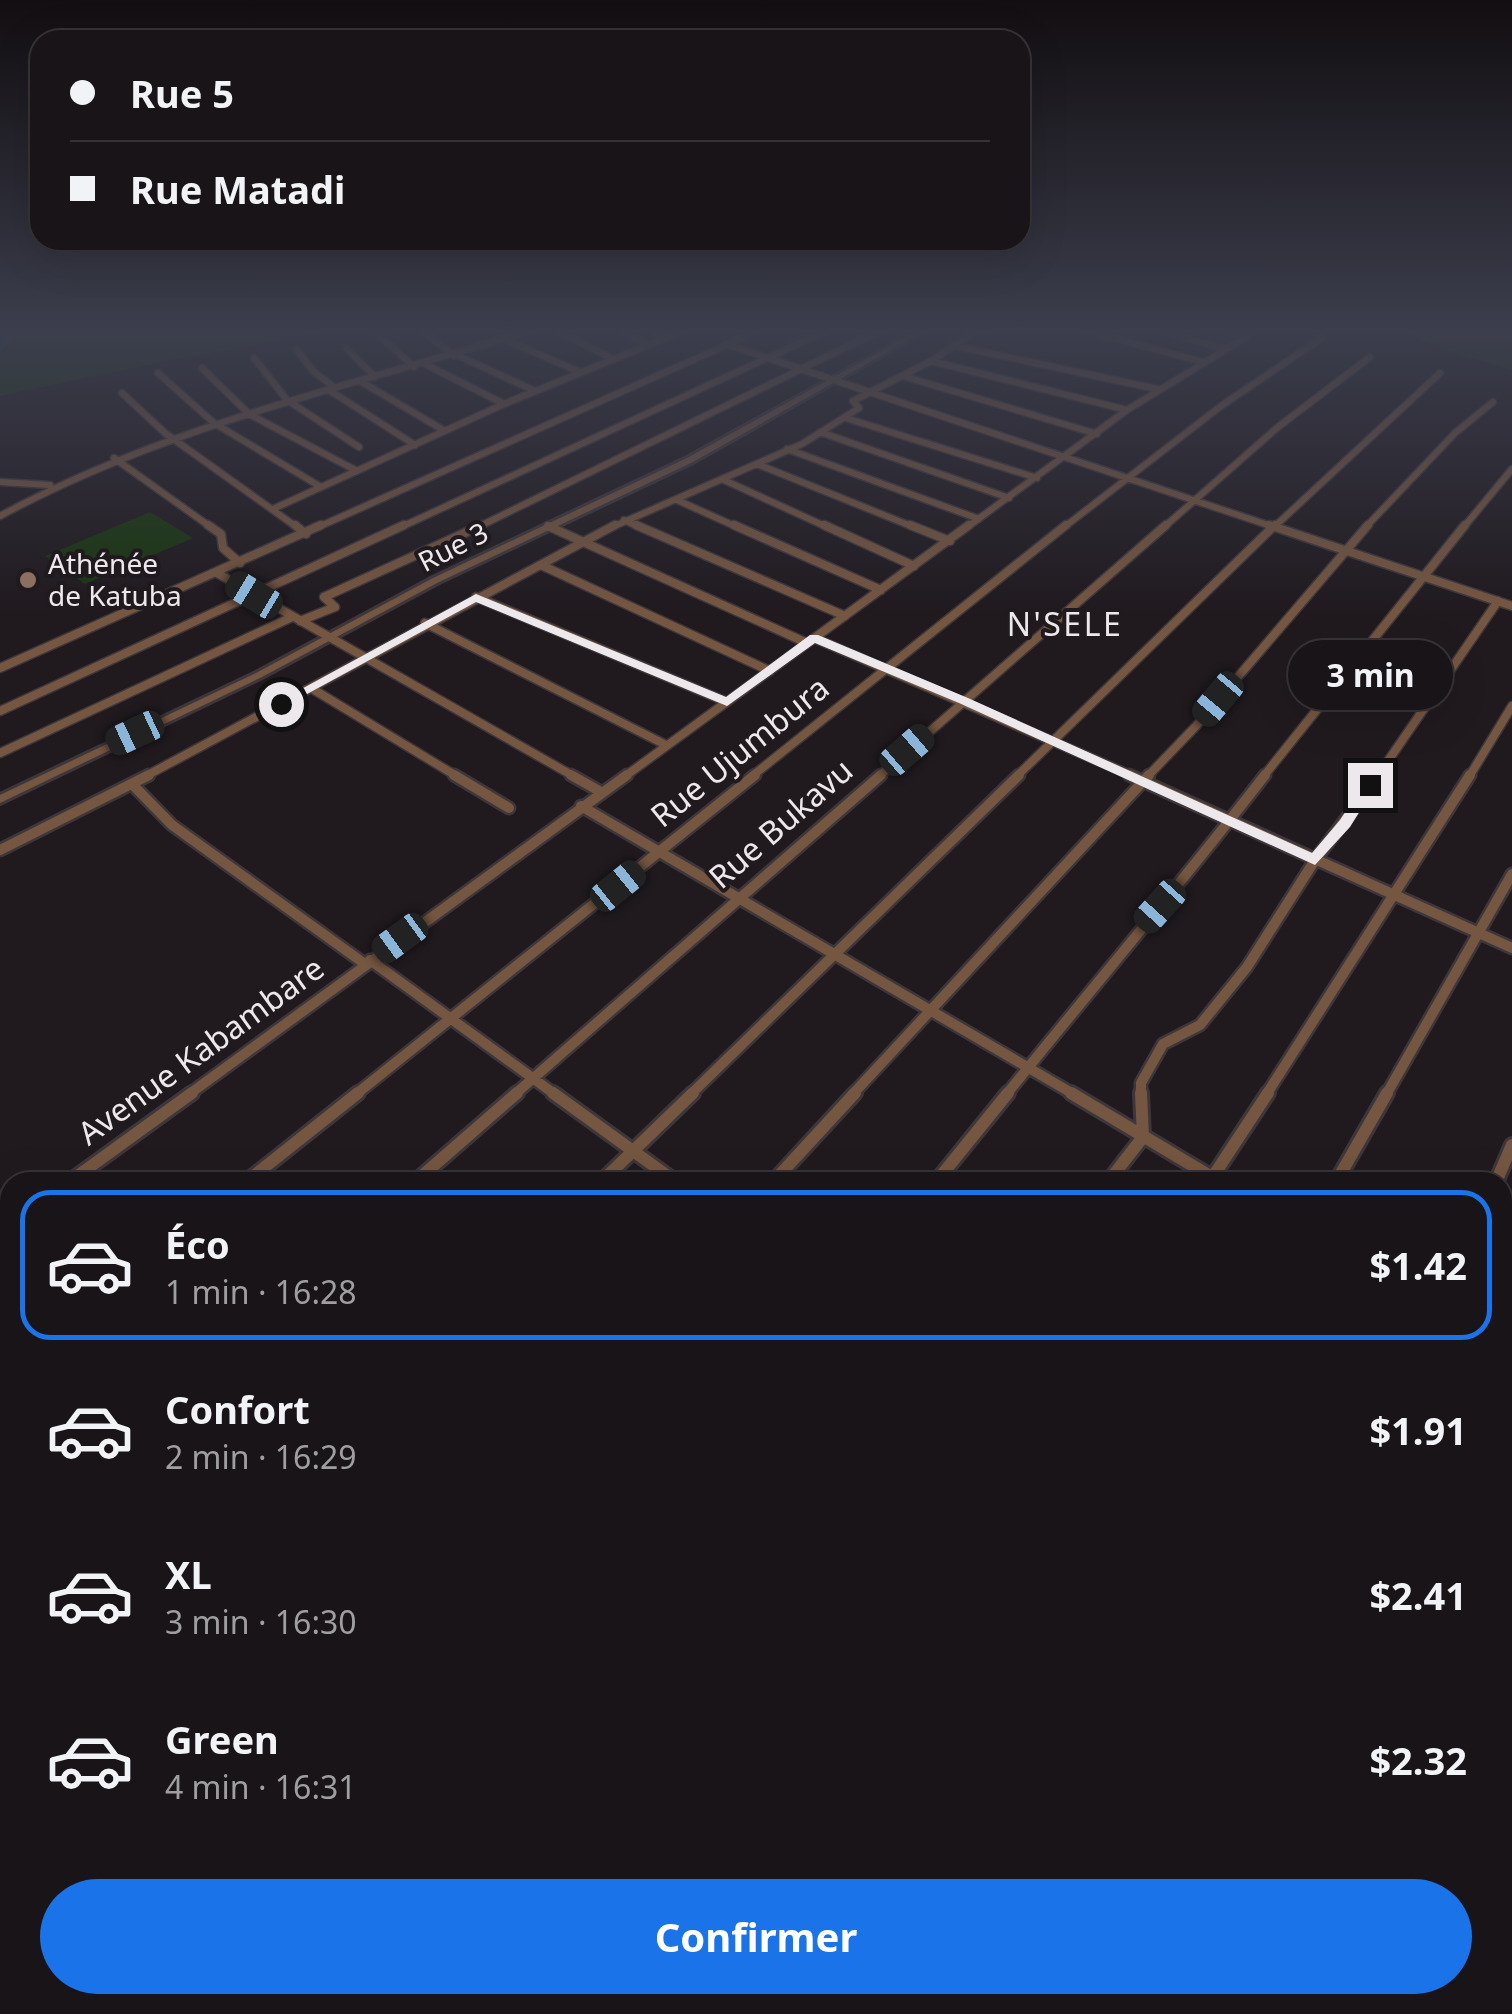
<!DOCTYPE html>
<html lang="fr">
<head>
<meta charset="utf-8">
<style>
  body { margin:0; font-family:"Noto Sans",sans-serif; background:#211d20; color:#f1f3f6; height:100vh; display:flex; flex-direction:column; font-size:38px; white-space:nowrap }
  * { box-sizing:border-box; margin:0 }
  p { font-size:32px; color:#9f9ea1 }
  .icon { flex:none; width:55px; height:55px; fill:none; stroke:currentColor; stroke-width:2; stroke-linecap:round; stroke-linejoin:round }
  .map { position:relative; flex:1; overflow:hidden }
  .panel { position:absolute; left:0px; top:1172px; width:1512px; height:842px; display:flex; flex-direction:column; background:#181417; border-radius:30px 30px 0 0; box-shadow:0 10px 40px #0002,0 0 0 2px #363336 }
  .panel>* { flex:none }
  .guide { position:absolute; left:30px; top:30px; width:1000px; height:220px; border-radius:30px; box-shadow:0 10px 40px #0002,0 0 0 2px #363336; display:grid; align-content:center; height:220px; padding:0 40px; background:#181417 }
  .end { position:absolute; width:45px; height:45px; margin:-22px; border:12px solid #ede8ec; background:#111; box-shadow:0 0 0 5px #111 }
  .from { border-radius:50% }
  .bubble { position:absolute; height:70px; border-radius:35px; background:#181417; box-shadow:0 10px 40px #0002,0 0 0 2px #363336; font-size:32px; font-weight:700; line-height:70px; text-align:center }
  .car { position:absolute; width:30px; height:60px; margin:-30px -15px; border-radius:12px; box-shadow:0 0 8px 2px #0007; background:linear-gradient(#222 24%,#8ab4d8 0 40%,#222 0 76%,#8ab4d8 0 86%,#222 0) }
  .guide b { display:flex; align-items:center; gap:35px; height:95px; font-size:38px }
  .guide b+b { border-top:2px solid #363336 }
  .guide i { width:25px; height:25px; background:#f1f3f6 }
  ul { padding:18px 0 0; list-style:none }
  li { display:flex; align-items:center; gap:30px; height:150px; margin:0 20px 15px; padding:0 20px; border:5px solid transparent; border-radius:30px }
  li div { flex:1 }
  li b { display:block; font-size:38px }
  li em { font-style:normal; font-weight:700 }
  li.current { border-color:#1a73e8 }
  li>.icon { width:90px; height:90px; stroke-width:1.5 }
  .primary-button { display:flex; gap:20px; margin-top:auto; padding:20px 40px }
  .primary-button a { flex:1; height:115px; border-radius:60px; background:#1a73e8; color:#fff; font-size:40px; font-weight:700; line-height:115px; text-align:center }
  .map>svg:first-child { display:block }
</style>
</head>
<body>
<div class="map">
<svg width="1512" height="2014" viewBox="0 0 1512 2014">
  <rect width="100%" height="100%" fill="#201a1f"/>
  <!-- green -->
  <path fill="#1a360f" d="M4,330H341L166,361L0,396V334Z
    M1402,330H1512V370L1436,347Z
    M150,512L193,538L85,584L45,556Z"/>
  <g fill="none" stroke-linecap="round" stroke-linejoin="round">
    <!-- river -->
    <path fill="#0c4c62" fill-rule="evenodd" d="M9,330H21L0,352V341Z
      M69,330H109L92,336Z"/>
    <defs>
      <path id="minor-far4" d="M422,330L454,356
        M556,330L613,359
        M620,330L648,345
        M651,330L663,339
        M986,330H992
        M1084,330L1203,362
        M1161,330L1224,349
        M1225,330L1246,337
        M379,335L414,367
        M504,339L580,372
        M726,344L1277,528
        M956,346L1157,389
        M296,349L313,371L335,388
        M347,349L375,377
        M457,355L535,391
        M254,358L287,400L359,447
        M931,361L1127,410
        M425,364L504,404
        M202,368L249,414L357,471
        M158,373L214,423L321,487
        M903,376L1097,434
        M360,381L445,431
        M329,390L415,445
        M122,393L165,433L298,528
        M846,418L1037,478
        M820,432L1009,498
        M787,449L979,519
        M114,458L212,528
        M757,464L916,528
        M724,480L829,528
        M0,482L50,485
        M677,500L739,528
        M275,508L504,404L685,330
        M0,516C168,425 351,386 532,330
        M624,520L641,528
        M548,526L551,528
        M316,528L760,330
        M399,528L828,330
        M476,528L881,330
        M610,528L802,444L859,408L853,401L931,361L977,330
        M966,528L1127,410L1246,337
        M1063,528L1221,406L1323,337
        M1163,528L1278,427L1370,357
        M1273,528L1440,373
        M1365,528L1455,433L1493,402
        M1463,528L1512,469"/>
      <path id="minor-far3" d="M208,525L221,534L223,548L240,563
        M295,525L306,534
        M636,525L845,616
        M734,525L881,590
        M824,525L914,566
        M910,525L950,541
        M1269,525L1512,606
        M548,526L807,643
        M541,565L770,671
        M217,573L575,777
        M476,597L727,702
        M300,621L335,607L324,597L482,525
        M425,623L666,745
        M814,638L1135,777
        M0,668L321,525
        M311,688L458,777
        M0,711L404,525
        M0,753L292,617
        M144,777L615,525
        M624,777L969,525
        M751,777L1066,525
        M878,777L1166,525
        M1016,777L1275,525
        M1147,777L1196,726L1368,525
        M1263,777L1465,525
        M1377,777L1498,601
        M1469,777L1512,706"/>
      <path id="minor-far2" d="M454,775L509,808
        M571,775L601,792
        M1129,775L1512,948
        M132,784L172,825L365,964
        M581,806L1075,1095
        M0,850L149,775
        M370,960L556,1095
        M188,1095L627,775
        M355,1095L755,775
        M514,1095L881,775
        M690,1095L1019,775
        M852,1095L1149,775
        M1006,1095C1092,988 1181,884 1265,775
        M1141,1095V1083L1163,1044L1200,1025L1247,967L1315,860L1379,775
        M1266,1095L1470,775
        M1386,1095L1512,874"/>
      <path id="minor-far1" d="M553,1093L676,1182
        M1071,1093L1220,1182
        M1212,1178L1268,1093
        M69,1182L192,1093
        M246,1182L358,1093
        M415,1182L517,1093
        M601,1182L693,1093
        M773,1182L855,1093
        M936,1182L1008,1093
        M1108,1182L1143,1137L1141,1093
        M1336,1182L1387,1093
        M1496,1182L1512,1145
        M0,1233L10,1226
        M1502,1340L1512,1345
        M0,1382L10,1374
        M1502,1484L1512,1490"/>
      <path id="minor" d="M0,1548L10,1539
        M1502,1643L1512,1650
        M0,1772L10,1762
        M1502,1871L1512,1879
        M1379,2005L1390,2014
        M251,2014L260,2005
        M370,2014L377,2005
        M607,2014L614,2005
        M848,2014L853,2005
        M1125,2014L1129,2005"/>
      <path id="tertiary" d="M919,330H927L693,462L439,582L262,677L0,803V795L256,673L433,578L687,458Z
        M0,1791C14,1797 10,1812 10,1826C0,1820 0,1805 0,1791Z
        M122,2005H146L150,2014H126Z"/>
    </defs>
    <!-- minor-far4 casing -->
    <use href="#minor-far4" stroke="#3d373c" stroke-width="9"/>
    <!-- minor-far3 casing -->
    <use href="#minor-far3" stroke="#3d373c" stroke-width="11"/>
    <!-- minor-far2 casing -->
    <use href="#minor-far2" stroke="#3d373c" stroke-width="15"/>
    <!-- minor-far1 casing -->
    <use href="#minor-far1" stroke="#3d373c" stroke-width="18"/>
    <!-- minor casing -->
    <use href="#minor" stroke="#3d373c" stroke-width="20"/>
    <!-- tertiary casing -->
    <use href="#tertiary" stroke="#3d373c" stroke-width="6"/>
    <!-- minor-far4 -->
    <use href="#minor-far4" stroke="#755640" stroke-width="6"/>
    <!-- minor-far3 -->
    <use href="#minor-far3" stroke="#755640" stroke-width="8"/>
    <!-- minor-far2 -->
    <use href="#minor-far2" stroke="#755640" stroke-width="10"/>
    <!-- minor-far1 -->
    <use href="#minor-far1" stroke="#755640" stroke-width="12"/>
    <!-- minor -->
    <use href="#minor" stroke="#755640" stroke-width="15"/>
    <!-- tertiary -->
    <use href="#tertiary" fill="#755640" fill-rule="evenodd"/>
  </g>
  <!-- sky -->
  <linearGradient id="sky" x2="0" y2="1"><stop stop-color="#120e11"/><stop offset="0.54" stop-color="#3c3e4d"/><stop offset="1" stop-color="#3c3e4d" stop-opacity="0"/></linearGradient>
  <rect width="1512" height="612" fill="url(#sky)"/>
  <!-- route -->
  <path fill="#ede8ec" d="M476,594L726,697L810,635H818L968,698L1312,853L1340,820L1365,782L1376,785L1350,827L1315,865L959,703L815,643L727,706L476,602L285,706L274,704Z"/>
  <!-- markers -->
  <circle fill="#8d6e63" stroke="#201a1f" stroke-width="4" cx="28" cy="580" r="10"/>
  <g text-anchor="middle" stroke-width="8" stroke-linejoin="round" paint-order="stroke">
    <!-- far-street labels -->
    <g font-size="28" fill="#ede8ec" stroke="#201a1f">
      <text transform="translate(453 547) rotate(-27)" y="10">Rue 3</text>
    </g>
    <!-- far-poi labels -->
    <g font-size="28" fill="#ede8ec" stroke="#201a1f" text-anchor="start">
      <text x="48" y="574">Athénée<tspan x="48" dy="32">de Katuba</tspan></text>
    </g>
    <!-- far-quarter labels -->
    <g font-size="32" letter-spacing="2.5" fill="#ede8ec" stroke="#201a1f">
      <text x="1065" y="636">N'SELE</text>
    </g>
    <!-- street labels -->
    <g font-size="32" fill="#ede8ec" stroke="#201a1f">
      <text transform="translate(740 752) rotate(-39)" y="11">Rue Ujumbura</text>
      <text transform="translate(781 824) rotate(-41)" y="11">Rue Bukavu</text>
      <text transform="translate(201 1051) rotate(-36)" y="11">Avenue Kabambare</text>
    </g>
  </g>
</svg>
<i class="end from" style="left:281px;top:704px"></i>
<i class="end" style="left:1370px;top:785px"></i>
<div class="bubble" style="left:1288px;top:640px;width:165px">3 min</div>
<i class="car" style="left:254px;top:595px;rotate:301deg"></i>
<i class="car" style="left:1218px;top:699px;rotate:220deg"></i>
<i class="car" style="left:135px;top:733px;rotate:245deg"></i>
<i class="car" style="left:907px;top:750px;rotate:49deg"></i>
<i class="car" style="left:618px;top:886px;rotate:51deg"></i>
<i class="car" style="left:1160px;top:906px;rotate:222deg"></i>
<i class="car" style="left:400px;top:938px;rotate:234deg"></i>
<div class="guide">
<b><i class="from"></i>Rue 5</b>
<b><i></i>Rue Matadi</b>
</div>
<section class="panel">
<ul>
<li class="current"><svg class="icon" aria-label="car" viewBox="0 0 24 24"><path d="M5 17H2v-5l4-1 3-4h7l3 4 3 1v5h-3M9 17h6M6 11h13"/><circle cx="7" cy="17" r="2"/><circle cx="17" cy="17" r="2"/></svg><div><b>Éco</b><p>1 min · 16:28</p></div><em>$1.42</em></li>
<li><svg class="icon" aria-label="car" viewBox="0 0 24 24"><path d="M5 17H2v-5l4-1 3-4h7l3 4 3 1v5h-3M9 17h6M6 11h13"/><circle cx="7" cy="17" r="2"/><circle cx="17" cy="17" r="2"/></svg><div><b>Confort</b><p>2 min · 16:29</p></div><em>$1.91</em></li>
<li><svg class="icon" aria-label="car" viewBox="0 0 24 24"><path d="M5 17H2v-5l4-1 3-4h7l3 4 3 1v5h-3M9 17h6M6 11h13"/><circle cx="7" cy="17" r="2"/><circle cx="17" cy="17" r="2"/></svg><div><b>XL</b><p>3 min · 16:30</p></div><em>$2.41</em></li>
<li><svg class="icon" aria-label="car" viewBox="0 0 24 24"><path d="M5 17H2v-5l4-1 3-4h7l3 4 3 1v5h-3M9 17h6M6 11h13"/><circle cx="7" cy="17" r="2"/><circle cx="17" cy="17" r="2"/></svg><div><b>Green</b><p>4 min · 16:31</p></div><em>$2.32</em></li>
</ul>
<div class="primary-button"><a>Confirmer</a></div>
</section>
</div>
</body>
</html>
